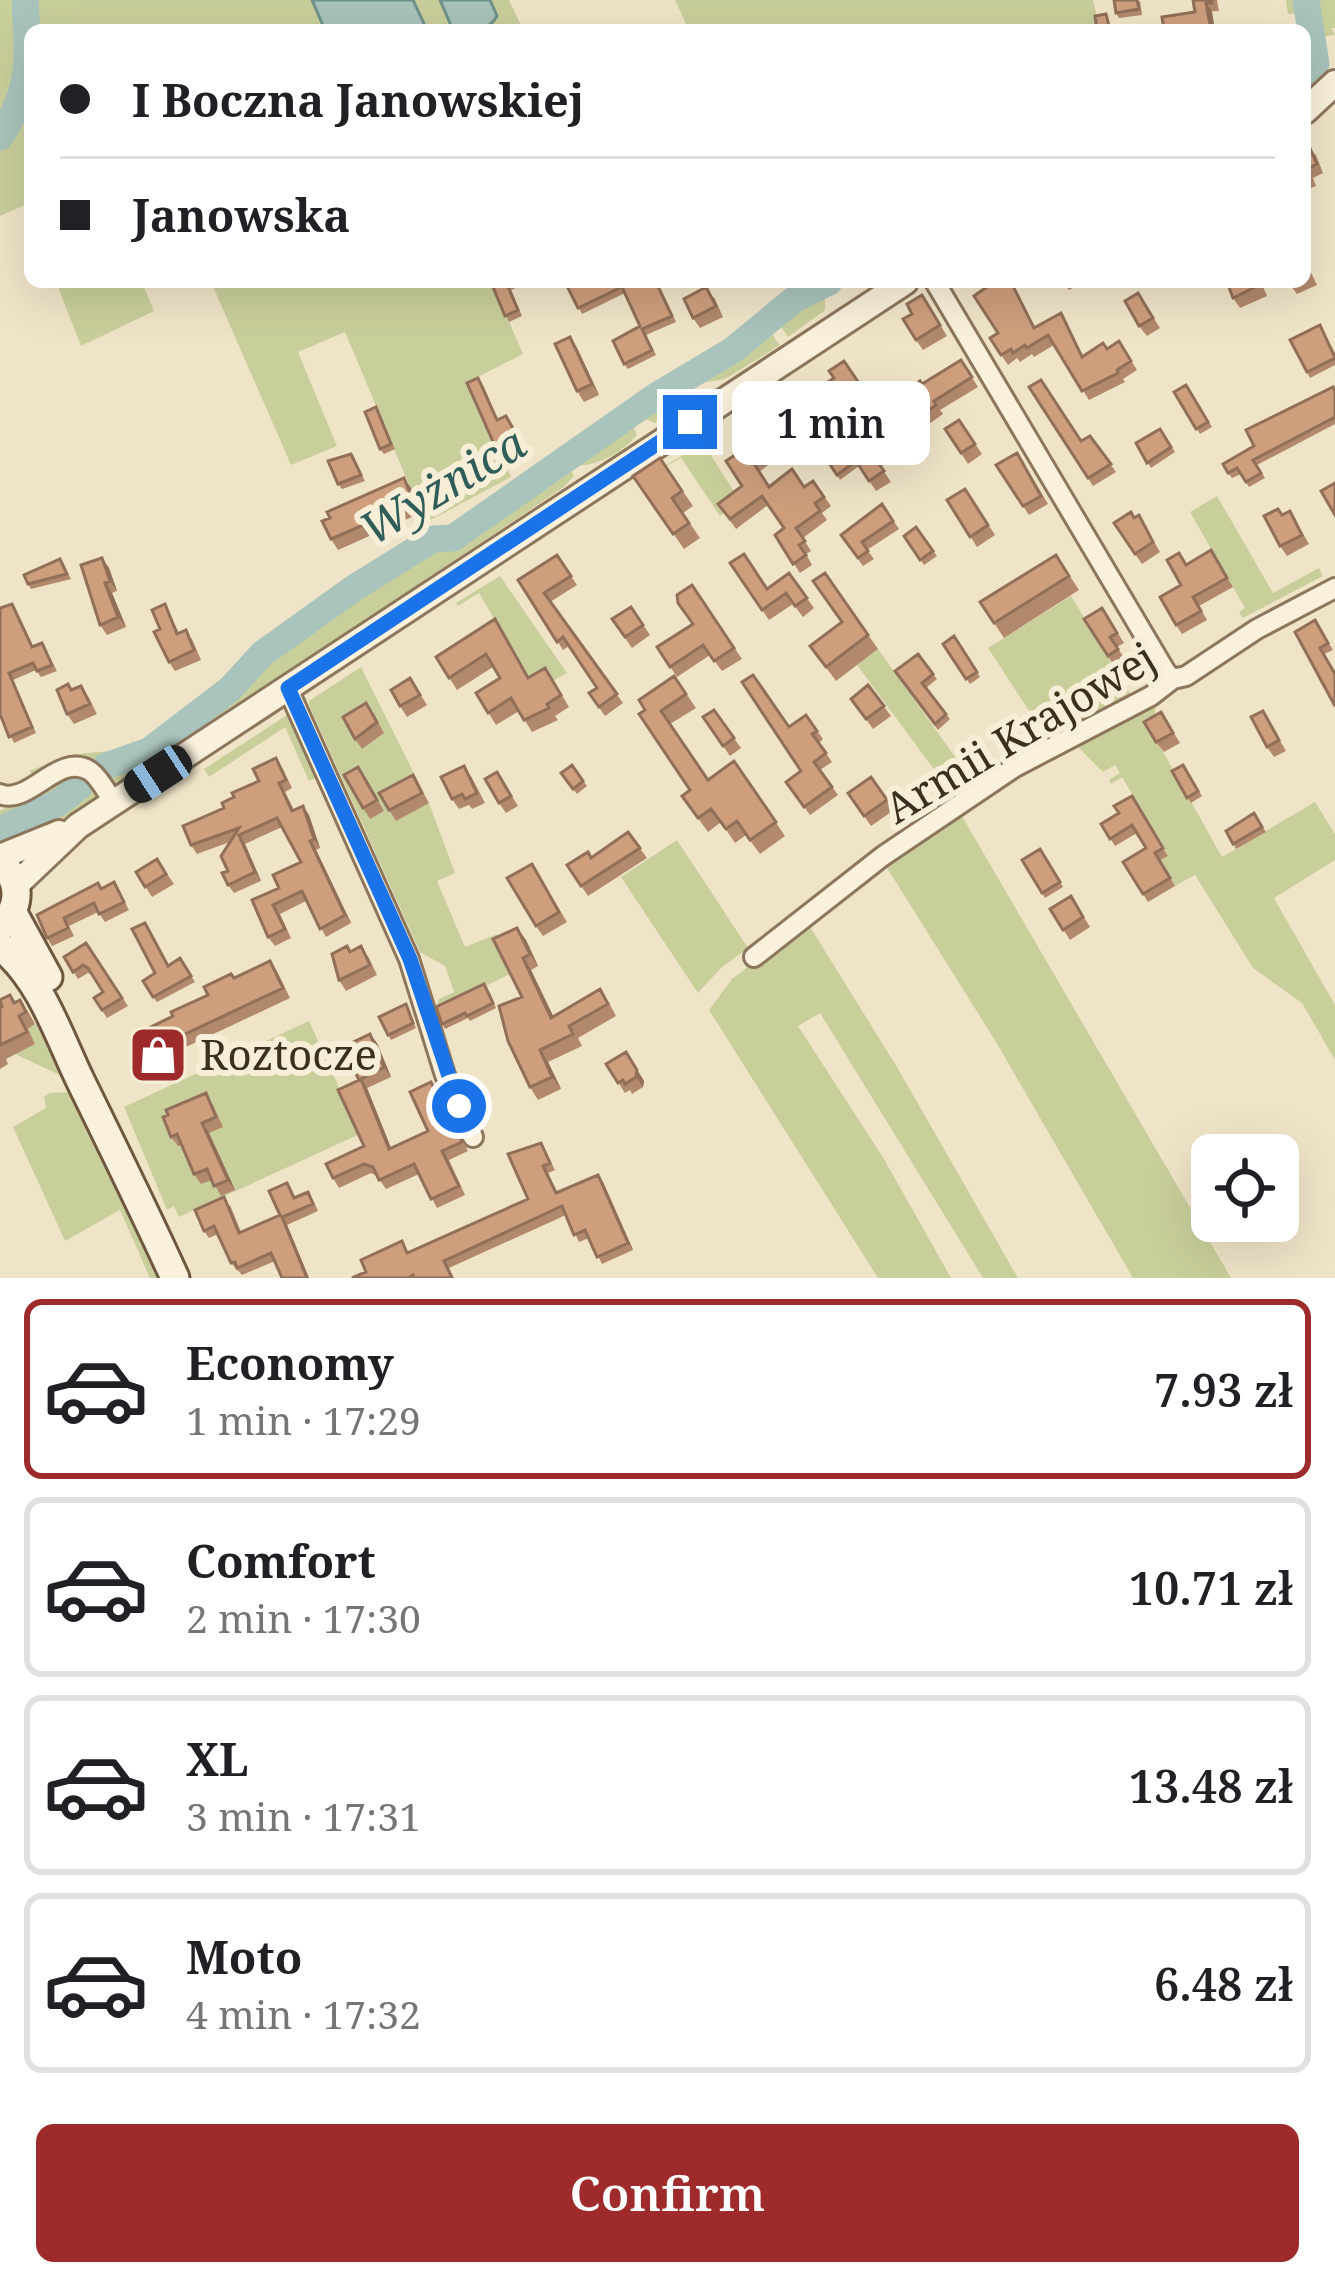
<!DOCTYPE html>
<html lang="en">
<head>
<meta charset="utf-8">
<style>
  body { margin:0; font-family:"Noto Serif",serif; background:#f2f2f2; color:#202124; height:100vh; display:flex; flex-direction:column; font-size:45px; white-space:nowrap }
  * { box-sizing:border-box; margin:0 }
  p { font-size:39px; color:#757577 }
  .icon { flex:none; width:66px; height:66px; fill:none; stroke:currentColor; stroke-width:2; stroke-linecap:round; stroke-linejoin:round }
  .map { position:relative; height:1278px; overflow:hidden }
  .side { display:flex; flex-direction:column; background:#fff; flex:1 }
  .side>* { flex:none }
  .top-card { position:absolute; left:24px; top:24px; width:1287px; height:264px; border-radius:18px; box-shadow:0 12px 48px #0002; display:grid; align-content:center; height:264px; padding:0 36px; background:#fff }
  .fabs { position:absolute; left:1191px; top:1134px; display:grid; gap:24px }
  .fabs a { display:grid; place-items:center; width:108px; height:108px; border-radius:18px; background:#fff; box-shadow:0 12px 48px #0002; font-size:60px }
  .end { position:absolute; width:54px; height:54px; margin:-27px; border:15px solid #1a73e8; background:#fff; box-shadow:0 0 0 6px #fff }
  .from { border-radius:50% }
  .bubble { position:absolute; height:84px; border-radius:18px; background:#fff; box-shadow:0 12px 48px #0002; font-size:39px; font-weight:600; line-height:84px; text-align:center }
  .car { position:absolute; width:36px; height:72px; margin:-36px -18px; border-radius:15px; box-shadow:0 0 9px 3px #0007; background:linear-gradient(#222 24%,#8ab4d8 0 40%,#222 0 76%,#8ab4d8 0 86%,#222 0) }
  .top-card b { display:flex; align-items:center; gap:42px; height:114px; font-size:45px }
  .top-card b+b { border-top:3px solid #e0e0e0 }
  .top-card i { width:30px; height:30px; background:#202124 }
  ul { padding:21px 0 0; list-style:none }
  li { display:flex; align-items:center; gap:36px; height:180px; margin:0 24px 18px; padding:0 12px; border:6px solid #e0e0e0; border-radius:18px }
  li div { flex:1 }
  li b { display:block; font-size:45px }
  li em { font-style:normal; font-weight:600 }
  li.selected { border-color:#9e2a2b }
  li>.icon { width:108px; height:108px; stroke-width:1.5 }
  .button { display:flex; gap:24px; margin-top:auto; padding:24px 36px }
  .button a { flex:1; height:138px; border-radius:18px; background:#9e2a2b; color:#fff; font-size:48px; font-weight:600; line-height:138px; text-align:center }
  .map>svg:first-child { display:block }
</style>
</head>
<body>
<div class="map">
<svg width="1335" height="1278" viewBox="0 0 1335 1278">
  <rect width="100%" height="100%" fill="#f0e4c8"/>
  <!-- green -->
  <path fill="#c9cf9b" d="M0,0H20L22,75L0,124Z
    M30,0H509L523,30H32Z
    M675,0H1093L1100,30H689Z
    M1286,0H1335V28H1331L1335,35L1305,39V30H1299L1295,13L1288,14Z
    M30,89V215L25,205L0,216V147Z
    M56,282H142L154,311L81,346Z
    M211,282H492L523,354L468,382L511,477L425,523L345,332L298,352L337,446L291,465Z
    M818,289L825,300V310L788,337L775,318Z
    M765,325L780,345L725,379L700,383L695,374L741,348Z
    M686,379L695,393L655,423L645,419L640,410Z
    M629,418L637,435C621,453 602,464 578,466L573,457Z
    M703,443L740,501L720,516L681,458L638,482Z
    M567,462L574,476L564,487L157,760L152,758L150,752L232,690L263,656L356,589L432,540H453Z
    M1217,496L1273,593L1319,568L1323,576L1243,618L1239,612L1245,608L1190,512Z
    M500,576L567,673L536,690L479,593L458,606L456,603Z
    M1071,596L1130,693L1128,700L1047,738L988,648Z
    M878,649L976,786L962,796L952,794L857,665Z
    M361,667L429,803L455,873L437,881L465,947L497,934L508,948L512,973L435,1011L439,999L454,992L445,966L420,952L309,705V701Z
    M1155,702V718L1147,723L1222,857L1315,802L1335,834V860L1274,898L1335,1005V1060L1302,1003L1253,968L1195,875L1175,886L1160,860L1168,855L1122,777L1111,784L1109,780L1120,773L1115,765L1103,772L1078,747L1077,741Z
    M287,715L292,717L318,777L309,781L285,727L209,777L204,769Z
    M130,738L147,766L112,785L98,772L35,775L29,771L75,754L135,749Z
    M85,774L100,796L97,800L60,825L0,846V811L62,776Z
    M959,811L1231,1278H1133L996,1042L884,863Z
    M677,840L748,948L721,968L698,993L621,877Z
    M807,922L897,1067L1018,1278H983L820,1013L798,1026L884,1159L951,1278H878L716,1021L709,1010L732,979Z
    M44,1019L64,1077L13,1053L35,1044L28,1029Z
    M309,1021L360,1134L179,1217L174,1206L167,1210L124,1107Z
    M75,1092L162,1278H150L120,1210L65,1241L13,1127L46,1108L44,1097L50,1093Z"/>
  <!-- water -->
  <path fill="#a9c4bc" stroke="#6f938a" stroke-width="3" d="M312,0H413L427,30H325Z
    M440,0H490L497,16C488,33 470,30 453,30Z"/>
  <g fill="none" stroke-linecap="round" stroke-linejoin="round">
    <!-- river -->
    <path stroke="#a9c4bc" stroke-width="27" d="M1305,82L1316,64L1306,0
      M0,137C33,87 28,57 25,0
      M106,766L149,751L230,689L262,654L354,588L433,539L453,538L656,396L733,350L796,298L829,282
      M0,830L58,803L80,786"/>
    <defs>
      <path id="minor" d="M935,282L1166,672L1173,679
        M288,689L409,959L445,1075L473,1137
        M0,794C29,806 59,751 90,771C100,778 107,793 114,803
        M754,957L883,856L1015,767L1151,696L1173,679L1186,676L1257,629L1335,588"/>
      <path id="tertiary" d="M1305,111L1335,83
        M0,857L59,833
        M16,885L78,826L905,282"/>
      <path id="secondary" d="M0,861C21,881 21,904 3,925
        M13,913L48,977
        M0,946C42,980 58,1035 81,1082C113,1147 145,1212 175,1278"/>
    </defs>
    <!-- minor casing -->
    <use href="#minor" stroke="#8d765c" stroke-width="24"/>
    <!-- tertiary casing -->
    <use href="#tertiary" stroke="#8d765c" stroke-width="30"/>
    <!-- secondary casing -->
    <use href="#secondary" stroke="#6f573f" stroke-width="33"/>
    <!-- minor -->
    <use href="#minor" stroke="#faf1dc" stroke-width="18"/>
    <!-- tertiary -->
    <use href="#tertiary" stroke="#faf1dc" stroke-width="24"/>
    <!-- secondary -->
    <use href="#secondary" stroke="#faf1dc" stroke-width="27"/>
  </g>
  <!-- wall -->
  <path fill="#b2896c" d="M1193,0H1217L1219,11L1195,12Z
    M1140,1L1142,15L1119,18L1116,13Z
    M1305,148L1316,155L1323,173L1313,178L1316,186L1305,190Z
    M1305,260L1317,285L1297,294L1288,282H1305Z
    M491,282H530L511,290L522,316L509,322Z
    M565,282H657L676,322L646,335L656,355L628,369L624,364L640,326L625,293L582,314Z
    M1063,282H1084L1069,290Z
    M1261,282L1267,296L1240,308L1233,298Z
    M1138,293L1160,328L1147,336L1139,326Z
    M714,297L723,317L700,328L693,318Z
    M929,306L947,336L923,350L916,340L912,314Z
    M1061,313L1083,356L1107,349L1119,341L1137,370L1123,379L1125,382L1089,400L1054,345L1034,357L1032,354L1020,362L1017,358L1008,365L990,338L1036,328Z
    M1320,325L1335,353V365L1310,378L1307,372Z
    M570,337L577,348L599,395L584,402L577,391Z
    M961,360L978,387L940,410L943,414L914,435L909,427L879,446L865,425L922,384Z
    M844,361L868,395L828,421L834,428L819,437L814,430L759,472L769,486L804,487L813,481L831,506L822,513L827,520L803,538L811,551L806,554L812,565L800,573L775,535L784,528L768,505L736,529L718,504L742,486L750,445L811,393L834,378Z
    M478,378L484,387L498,420L512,424L528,453L505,464L499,455Z
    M1186,385L1212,427L1200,434L1174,392Z
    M1029,387L1082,441L1090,436L1116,472L1093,486Z
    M1335,390V424L1257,465L1265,478L1249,487L1241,474L1232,478L1228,473L1254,446Z
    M376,407L395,449L384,454L380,449Z
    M959,420L982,454L968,464L945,429Z
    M1160,429L1175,452L1151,468L1136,443Z
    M864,442L891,482L876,491L859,466L840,480L827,460L850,452Z
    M351,454L365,481L342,489L338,484Z
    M660,458L693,506L683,513L700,538L684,549L633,476Z
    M1023,462L1048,504L1029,515L996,465Z
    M411,488L421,513L338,550L331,539Z
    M965,489L995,535L977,547L947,500Z
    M882,504L899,529L867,550L874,559L863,566L841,535Z
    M1290,511L1309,544L1287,556L1280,546L1283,515Z
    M1139,515L1160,552L1142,564L1114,523Z
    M916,527L937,556L924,565L904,536Z
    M1211,550L1233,587L1199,606L1207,620L1182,634L1176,625L1181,585L1187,564Z
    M557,555L577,585L550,602L623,703L605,716L589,693L597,688L569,646L563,650L518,580Z
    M1056,555L1079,590L1004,638L980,602Z
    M102,558L109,568L117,591L112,593L126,627L107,635L100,625Z
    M60,559L71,579L31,589L28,584Z
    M730,563L768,588L789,573L814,608L803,617L793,604L769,620Z
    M825,573L878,649L836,681L810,646L842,622Z
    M692,585L742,659L722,671L710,655L677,677L657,647L693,624Z
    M165,604L179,633L192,639L201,660L175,671L169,662L160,629Z
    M631,607L650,635L632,648L612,619Z
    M1102,608L1124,643L1117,647L1125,659L1115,667L1084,619Z
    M16,610L33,647L42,643L57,671L41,677L36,670L13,680L36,733L14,743L0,714Z
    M495,619L529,678L545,668L553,680L569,707L555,716L558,720L532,732L519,711L496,725L476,693L500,678L493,667L457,690L436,657Z
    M1315,620L1333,650L1324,654L1295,632Z
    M954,636L980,677L970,684L943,644Z
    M918,654L937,679L926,688L950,719L938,730L895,671Z
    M674,676L696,708L670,724L708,779L734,761L785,836L760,854L746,835L735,843L721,822L708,832L682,796L690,790L645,710Z
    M410,678L427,705L407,717L400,706Z
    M868,685L891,716L873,729L851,699Z
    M72,690L88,696L97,714L74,724L67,714Z
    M714,710L741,748L730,756L703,717Z
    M1263,711L1286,751L1274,757L1267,747Z
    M1161,712L1180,743L1164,752L1156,742Z
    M373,713L384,733L362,749L355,739Z
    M806,715L823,739L819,743L832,762L820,770L838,795L810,815L786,782L801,771L789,727Z
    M572,765L587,786L577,794L561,773Z
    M1183,765L1202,796L1191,803L1172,771Z
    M282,767L292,788L285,792L294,810L309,815L320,848L316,850L351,923L326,937L306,901L280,914L291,938L275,946L268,937L252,900L279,888L301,862L282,827L245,844L261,881L234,893L228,885L230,842L197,854L191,845L234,797Z
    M497,772L518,806L506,813L499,803Z
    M413,775L429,803L396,821L389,810Z
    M471,776L485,803L472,809L469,805L459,809L452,799Z
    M365,777L384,811L370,819L363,808Z
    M871,777L894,810L871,826L848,793Z
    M1132,796L1168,856L1160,860L1175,886L1148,902L1123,862L1146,848L1137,833L1115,846L1101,824L1119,813Z
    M1254,813L1266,832L1236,849L1226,831Z
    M628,832L647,858L588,896L567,865L591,858Z
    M1040,849L1063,887L1045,898L1022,860Z
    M157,859L174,884L152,897L136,872Z
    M532,864L567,922L543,936L536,926Z
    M114,882L129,910L105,922L98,912L69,926L74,936L52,946L47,938L98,883L102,888Z
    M1071,896L1090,927L1070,940L1050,909Z
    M517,928L526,940L538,966L531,970L553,1017L608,1001L616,1016L578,1038L582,1046L548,1062L561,1089L538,1100L530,1087Z
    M86,943L128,1006L107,1018L94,998L103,992L92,975L88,973L78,979L64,957Z
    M350,951L368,956L377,975L346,991L339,980Z
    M180,958L195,982L157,1002L153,997L168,965Z
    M270,961L277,971L290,998L171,1054L173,1059L153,1069L146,1059L173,1016L234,978Z
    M487,989L496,1008L470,1021L468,1018L445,1029L442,1024Z
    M10,995L16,1002L20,1000L29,1013L35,1024L28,1029L35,1044L6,1059L8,1064L0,1069V1008Z
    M406,1004L416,1028L391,1040L388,1035Z
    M377,1043L391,1077L367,1088L391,1148L428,1131L438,1092L468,1151L449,1160L465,1195L437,1208L419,1174L386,1189L377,1176L371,1173L339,1188L333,1178L364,1146L359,1080Z
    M626,1052L644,1081L643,1087L632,1094L630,1090L625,1093L606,1064Z
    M212,1103L223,1127L209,1133L235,1190L221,1196L212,1180L201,1184L194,1174L182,1145L178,1146L171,1137Z
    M541,1143L555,1170L548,1173L557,1192L603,1182L633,1250L602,1264L589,1238L579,1242L566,1215L449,1268L454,1278H352L528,1199Z
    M287,1183L296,1198L313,1200L318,1211L287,1225L309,1278H282L275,1261L242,1275L231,1263L218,1234L209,1238L204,1231L230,1205L241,1232L280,1215Z"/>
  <!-- shaded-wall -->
  <path fill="#916f58" d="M1206,3L1212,12L1215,30H1211Z
    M570,337L577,348L599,395L592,384Z
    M404,478L411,488L421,513L414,503Z
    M102,558L109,568L117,591L110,581Z
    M105,583L112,593L126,627L118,617Z
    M303,806L309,815L320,848L314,839Z
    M239,835L245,844L261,881L255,872Z
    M310,841L316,850L351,923L345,915Z
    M517,928L526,940L538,966L530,954Z
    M523,958L531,970L560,1030L551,1018Z
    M370,1034L377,1043L391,1077L384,1067Z
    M540,1050L548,1062L561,1089L552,1077Z
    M626,1052L644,1081L643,1087L636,1077Z
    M361,1079L367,1088L395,1158L389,1149Z
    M202,1123L209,1133L235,1190L228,1180Z
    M598,1175L603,1182L633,1250L628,1243Z
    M282,1217L287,1225L309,1278H307Z"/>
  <!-- building -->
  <path fill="#cf9f7d" stroke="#916f58" stroke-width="3" d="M1114,0H1137L1139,9L1116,13Z
    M1193,0H1212V3H1206L1211,30H1164L1162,17L1195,12Z
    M1106,14L1110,30H1097L1095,16Z
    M1309,146L1317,164L1307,169L1310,176L1305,179V148Z
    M491,282H513L507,284L518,310L505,316Z
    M565,282H656L672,316L642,329L652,350L624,364L613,341L640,326L622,287L578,308Z
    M994,282H1011L1034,328L1061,313L1082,357L1103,343L1107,349L1119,341L1131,361L1117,370L1118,373L1082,391L1048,335L1027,348L1025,345L1013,353L1011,349L1001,355L990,338L998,333L974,296Z
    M1227,282H1258L1259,285L1233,298Z
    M706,287L716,306L693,318L684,299Z
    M1138,293L1153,318L1139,326L1125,301Z
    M922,295L940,325L916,340L903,319L912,314L907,304Z
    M1320,325L1335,358L1307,372L1290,340Z
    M570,337L592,384L577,391L555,344Z
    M961,360L972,377L934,401L936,405L908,425L902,417L873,437L865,425L920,381L922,384Z
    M844,361L861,386L822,411L827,419L813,428L808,421L753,462L769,487L792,469L804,487L813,481L824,497L815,503L820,511L796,528L805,541L799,545L806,555L793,564L775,535L784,528L762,496L730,519L718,504L742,486L726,461L750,445L741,432L807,387L811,393L834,378L829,371Z
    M478,378L497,420L506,416L522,445L499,455L467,383Z
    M1041,380L1081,441L1090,436L1111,464L1088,478L1029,387Z
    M1186,385L1208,422L1196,429L1174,392Z
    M1333,387L1335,391V417L1253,460L1261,473L1246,482L1237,468L1228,473L1223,464L1254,446L1246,430Z
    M376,407L391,444L380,449L365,412Z
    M959,420L975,444L961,453L945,429Z
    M1160,429L1171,447L1147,463L1136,443Z
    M842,440L856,461L837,475L827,460L832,456L828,450Z
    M864,442L884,471L869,481L850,452Z
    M1017,453L1041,496L1023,506L996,465Z
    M351,454L361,475L338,484L328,461Z
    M660,458L682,491L672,498L689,523L673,534L633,476Z
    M404,478L414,503L331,539L322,521L330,518L327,512Z
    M1335,483V515L1321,491Z
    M965,489L988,525L970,537L947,500Z
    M882,504L893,521L862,542L868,551L858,558L841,535Z
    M1278,509L1282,515L1290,511L1302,535L1280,546L1264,516Z
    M1131,512L1134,518L1139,515L1153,542L1135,554L1114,523Z
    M916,527L933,551L920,560L904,536Z
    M1211,550L1227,578L1193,597L1201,611L1176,625L1160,597L1181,585L1167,560L1179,553L1186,565Z
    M744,554L767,589L789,573L807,598L795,606L786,593L762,610L730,563Z
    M557,555L571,576L544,593L617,694L599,707L589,693L597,688L563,637L557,642L518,580Z
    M1056,555L1069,576L994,623L980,602Z
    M102,558L110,581L105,583L118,617L100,625L81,565Z
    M60,559L67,574L28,584L24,575Z
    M825,573L868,635L826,667L810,646L842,622L813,581Z
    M692,585L734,648L714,661L703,645L670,667L657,647L693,624L678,603L677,595Z
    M12,604L32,647L42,643L52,665L37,671L33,663L9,673L32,727L9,737L0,714V608Z
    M165,604L177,634L186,630L194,650L169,662L154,632L160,629L152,610Z
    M631,607L643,625L625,637L612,619Z
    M1102,608L1117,633L1110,637L1118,649L1108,656L1084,619Z
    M495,619L528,678L545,668L561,695L547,704L549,708L524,720L511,698L488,713L476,693L500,678L486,654L449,678L436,657Z
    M1315,620L1328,643L1320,648L1335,674V706L1295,632Z
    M954,636L977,672L966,679L943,644Z
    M918,654L933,674L922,683L946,714L935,724L895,671Z
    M753,675L789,727L806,715L817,731L812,734L826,753L814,762L832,787L804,807L786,782L801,771L742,682Z
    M674,676L686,694L661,711L708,780L734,761L776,822L750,840L737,821L726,829L711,809L698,818L682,796L690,790L639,714L645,710L639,700Z
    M410,678L420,695L400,706L391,690Z
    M68,684L71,690L81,686L90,704L67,714L57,690Z
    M868,685L884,706L866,719L851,699Z
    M366,703L377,722L355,739L343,717Z
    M714,710L734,738L723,746L703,717Z
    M1263,711L1279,740L1267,747L1251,717Z
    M1161,712L1173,733L1156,742L1144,722Z
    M276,758L286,780L279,783L292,811L303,806L314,839L310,841L345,915L320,929L302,891L273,905L285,929L268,937L252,900L279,888L273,875L301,862L277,818L239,835L255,872L228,885L222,873L228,871L221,856L239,828L191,845L183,826L224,808L222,803L234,797L232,793L259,781L253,769Z
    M572,765L583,781L573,789L561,773Z
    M1183,765L1198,791L1187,798L1172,771Z
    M464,766L477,793L465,799L462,794L452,799L441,777Z
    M358,767L377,800L363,808L344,775Z
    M497,772L511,796L499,803L485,779Z
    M413,775L422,793L389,810L379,793Z
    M871,777L887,800L864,816L848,793Z
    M1132,796L1163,848L1155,853L1170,878L1143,894L1123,862L1146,848L1132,825L1110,839L1101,824L1119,813L1114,806Z
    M1254,813L1262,827L1233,844L1226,831Z
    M628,832L640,848L581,886L567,865L588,852L591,858Z
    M1040,849L1060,882L1042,893L1022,860Z
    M157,859L166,874L145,887L136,872Z
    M532,864L559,912L536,926L507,878Z
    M114,882L124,902L99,914L94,903L64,918L68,928L47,938L37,915L98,883L101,889Z
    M1071,896L1083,917L1063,930L1050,909Z
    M145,923L168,966L180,958L191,976L153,997L143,981L155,973L132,929Z
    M517,928L530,954L523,958L551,1018L600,989L608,1004L569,1026L573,1034L540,1050L552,1077L530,1087L508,1041L499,1006L522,997L493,939Z
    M86,943L122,998L102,1010L94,998L103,992L88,968L83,965L73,972L64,957Z
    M347,946L350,952L361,946L370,965L339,980L332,954Z
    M270,961L283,988L164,1044L166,1049L146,1059L135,1035L173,1016L171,1012L208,995L204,987L231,974L234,978Z
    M484,984L493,1003L467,1016L465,1013L442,1024L436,1007Z
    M10,995L14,1003L20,1000L26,1012L19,1016L27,1032L0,1045V1008L2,1007L0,1000Z
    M406,1004L413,1023L388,1035L379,1017Z
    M370,1034L384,1067L361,1079L389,1149L428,1131L410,1092L431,1082L462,1142L442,1151L459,1186L431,1199L414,1164L379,1180L373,1167L364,1164L333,1178L326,1164L364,1146L338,1090L359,1080L343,1047Z
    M626,1052L637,1070L636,1077L625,1084L623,1080L618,1083L606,1064Z
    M206,1093L216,1117L202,1123L228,1180L214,1186L207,1169L194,1174L177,1134L171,1137L163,1117L168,1115L166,1110Z
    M541,1143L550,1163L543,1166L556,1193L598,1175L628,1243L597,1257L585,1230L574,1235L562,1206L444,1261L452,1278H414L413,1275L408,1278H352L366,1272L361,1260L402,1241L407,1253L528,1199L508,1154Z
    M287,1183L294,1198L308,1192L313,1204L282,1217L307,1278H282L271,1253L237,1268L235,1262L231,1263L214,1226L204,1231L195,1210L224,1197L239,1233L280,1215L269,1191Z"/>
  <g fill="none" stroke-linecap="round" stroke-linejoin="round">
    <!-- route -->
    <path stroke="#1a73e8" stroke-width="15" d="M459,1106L410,959L288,688L690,422"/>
  </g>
  <!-- icons -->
  <defs>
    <symbol id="shop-square" viewBox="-11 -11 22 22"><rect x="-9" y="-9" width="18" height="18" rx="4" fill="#9e2a2b" stroke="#f7eed8"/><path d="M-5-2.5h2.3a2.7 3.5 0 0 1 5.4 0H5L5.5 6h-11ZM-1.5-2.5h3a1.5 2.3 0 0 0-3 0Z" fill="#fff"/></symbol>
  </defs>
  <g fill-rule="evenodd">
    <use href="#shop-square" x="125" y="1022" width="66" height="66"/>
  </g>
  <g text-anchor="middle" stroke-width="12" stroke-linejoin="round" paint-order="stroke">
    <!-- street labels -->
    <g font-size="42" fill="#3d2e20" stroke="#f7eed8">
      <text transform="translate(1020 733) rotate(-31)" y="15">Armii Krajowej</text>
    </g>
    <!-- poi labels -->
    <g font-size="42" fill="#3d2e20" stroke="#f7eed8" text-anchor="start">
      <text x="200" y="1070">Roztocze</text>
    </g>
    <!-- water labels -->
    <g font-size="45" font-style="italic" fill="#2f5d5a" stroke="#f7eed8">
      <text transform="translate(443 486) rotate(-31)" y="16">Wyżnica</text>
    </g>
  </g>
</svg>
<div class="fabs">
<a><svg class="icon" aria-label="locate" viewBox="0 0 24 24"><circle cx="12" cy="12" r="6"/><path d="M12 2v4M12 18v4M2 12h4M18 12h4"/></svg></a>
</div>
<i class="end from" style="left:459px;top:1106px"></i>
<i class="end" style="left:690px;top:422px"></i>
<div class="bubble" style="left:732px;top:381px;width:198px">1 min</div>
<i class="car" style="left:158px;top:774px;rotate:237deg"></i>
<div class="top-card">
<b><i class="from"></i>I Boczna Janowskiej</b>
<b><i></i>Janowska</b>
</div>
</div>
<section class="side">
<ul>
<li class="selected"><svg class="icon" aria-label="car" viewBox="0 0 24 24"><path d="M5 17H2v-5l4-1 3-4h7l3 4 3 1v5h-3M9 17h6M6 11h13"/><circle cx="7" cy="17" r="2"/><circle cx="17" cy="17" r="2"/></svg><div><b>Economy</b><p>1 min · 17:29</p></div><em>7.93 zł</em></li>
<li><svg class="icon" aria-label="car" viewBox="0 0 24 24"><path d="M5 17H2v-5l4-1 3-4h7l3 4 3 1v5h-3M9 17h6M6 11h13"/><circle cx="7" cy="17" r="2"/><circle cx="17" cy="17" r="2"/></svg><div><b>Comfort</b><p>2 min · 17:30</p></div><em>10.71 zł</em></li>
<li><svg class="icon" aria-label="car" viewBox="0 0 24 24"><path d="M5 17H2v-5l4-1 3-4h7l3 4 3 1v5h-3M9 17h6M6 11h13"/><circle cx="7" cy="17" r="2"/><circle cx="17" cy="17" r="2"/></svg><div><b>XL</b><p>3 min · 17:31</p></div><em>13.48 zł</em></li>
<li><svg class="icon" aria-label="car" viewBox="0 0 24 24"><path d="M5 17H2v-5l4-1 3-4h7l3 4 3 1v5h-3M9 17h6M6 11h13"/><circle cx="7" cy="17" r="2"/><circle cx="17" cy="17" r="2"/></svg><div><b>Moto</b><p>4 min · 17:32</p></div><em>6.48 zł</em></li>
</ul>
<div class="button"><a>Confirm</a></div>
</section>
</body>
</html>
